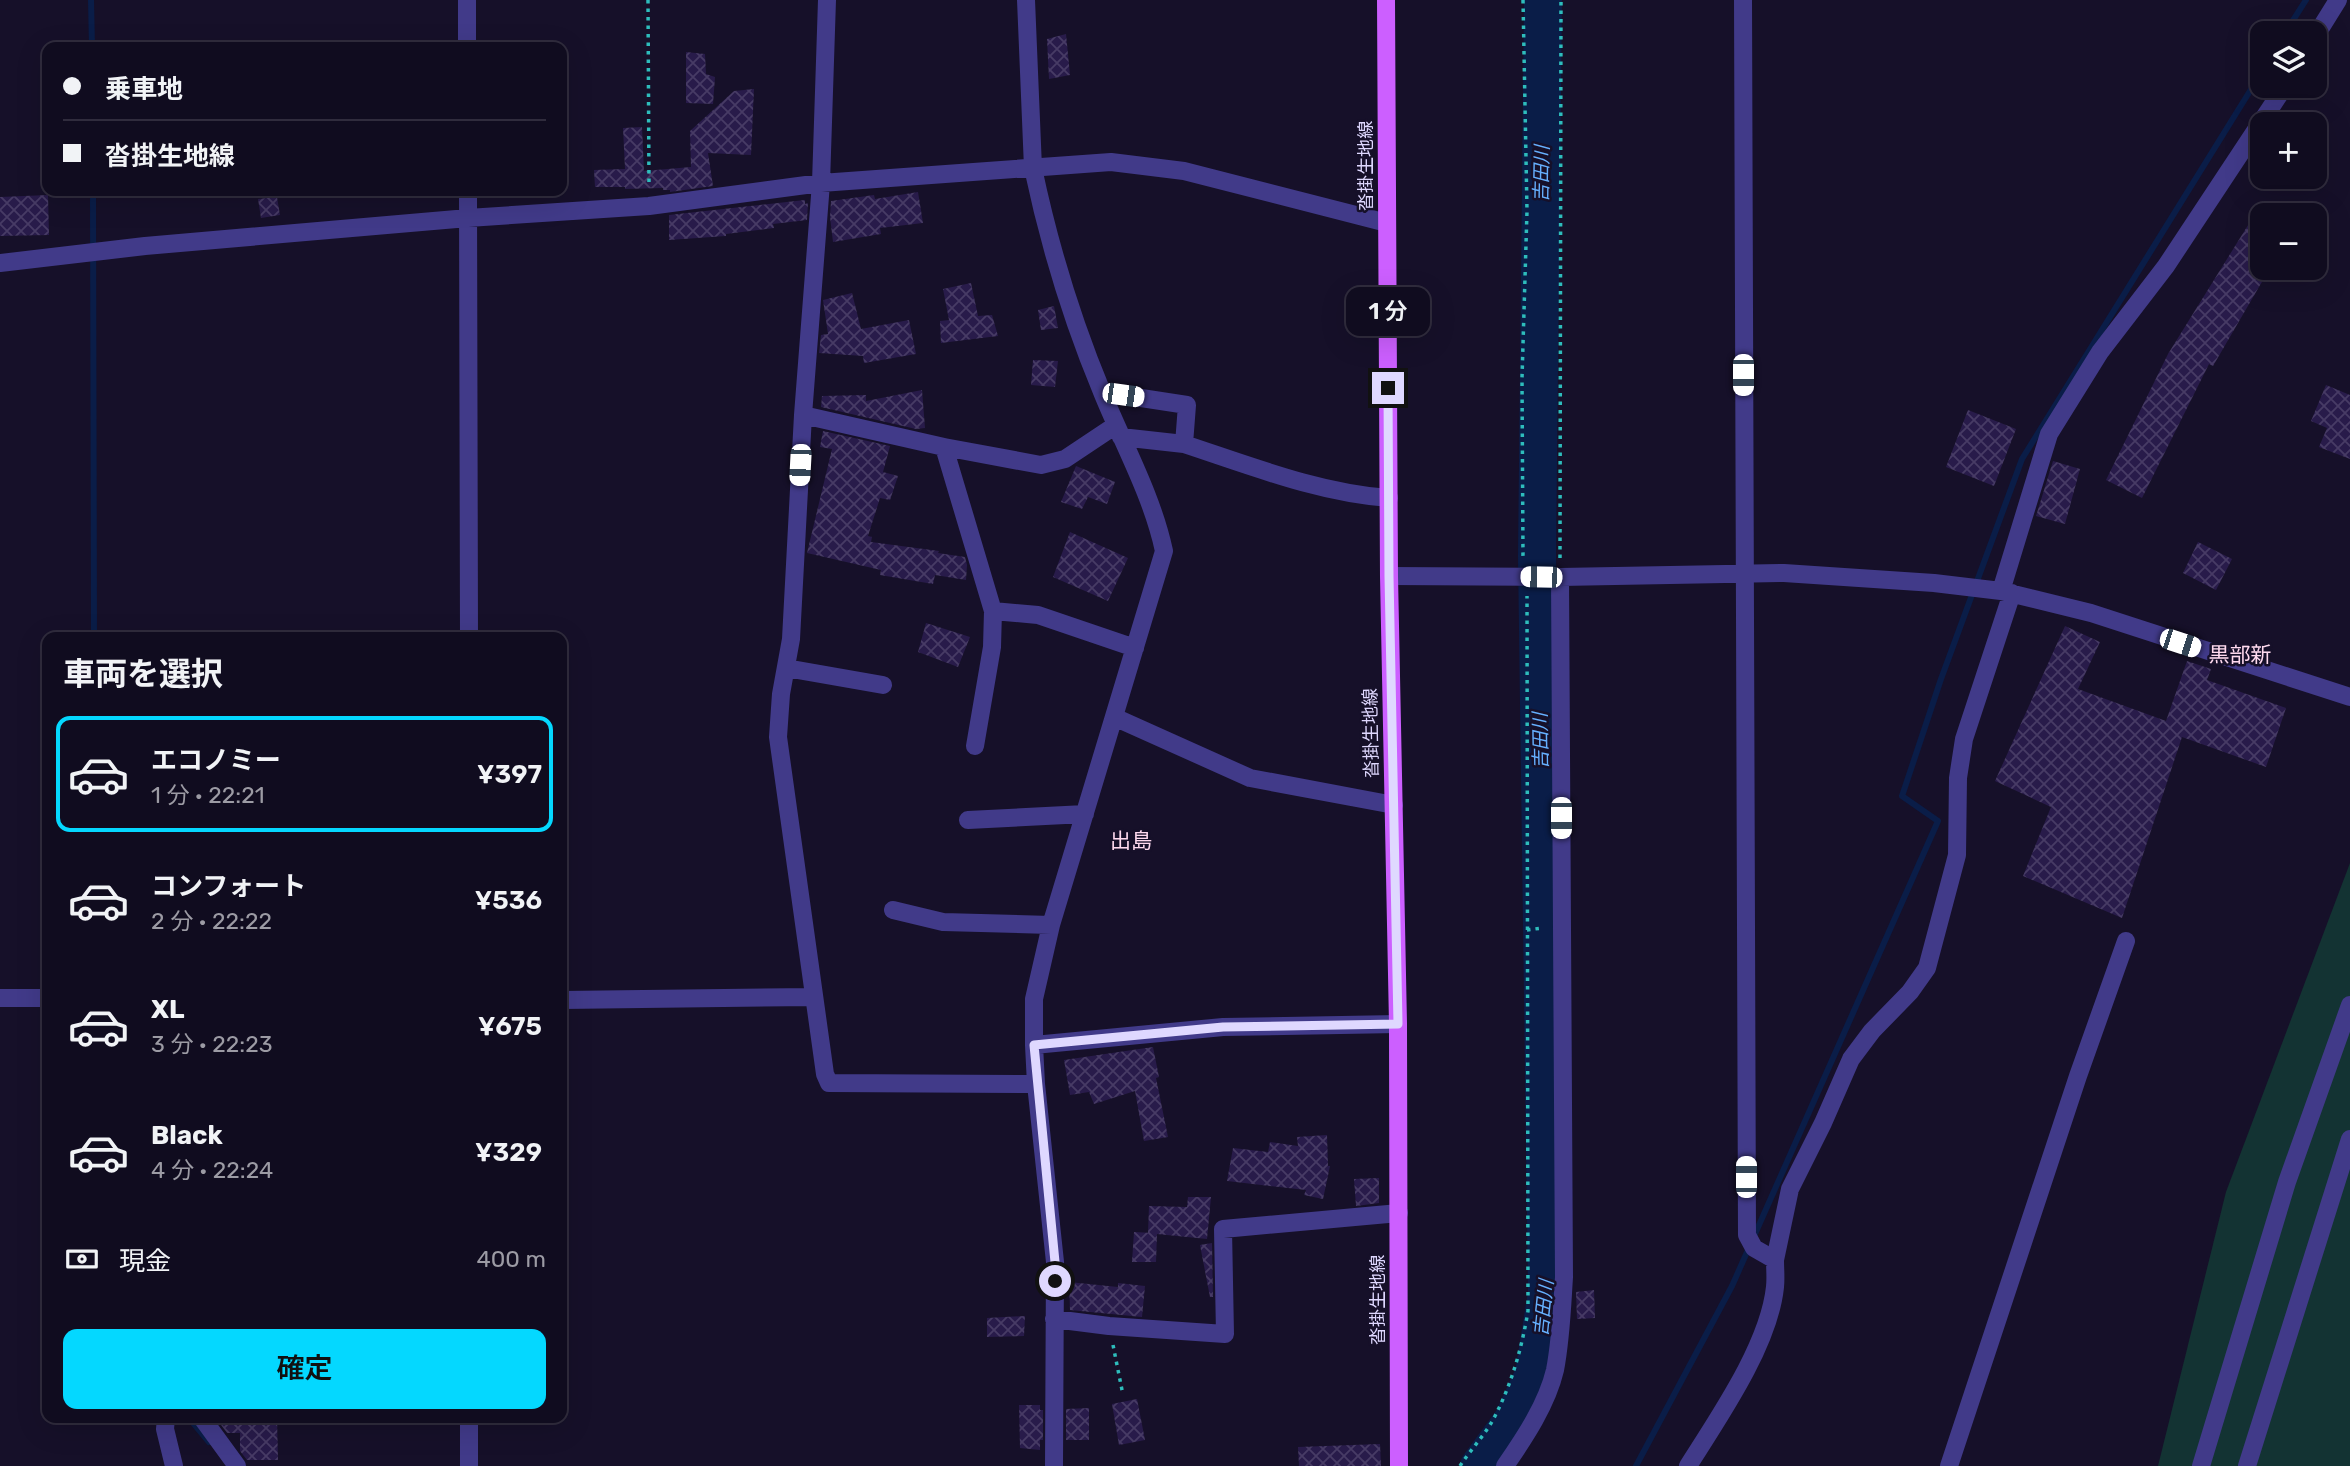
<!DOCTYPE html>
<html lang="ja">
<head>
<meta charset="utf-8">
<style>
  body { margin:0; font-family:Rubik,"Noto Sans JP",sans-serif; background:#1e1a2c; color:#f1f3f6; height:100vh; display:flex; flex-direction:column; font-size:26px; white-space:nowrap }
  * { box-sizing:border-box; margin:0 }
  p { font-size:23px; color:#9c9ba4 }
  .icon { flex:none; width:38px; height:38px; fill:none; stroke:currentColor; stroke-width:2; stroke-linecap:round; stroke-linejoin:round }
  .map { position:relative; flex:1; overflow:hidden }
  .drawer { position:absolute; left:42px; top:632px; width:525px; height:791px; display:flex; flex-direction:column; background:#100c1f; border-radius:14px; box-shadow:0 7px 28px #0002,0 0 0 2px #302c3d }
  .drawer>* { flex:none }
  .guide { position:absolute; left:42px; top:42px; width:525px; height:154px; border-radius:14px; box-shadow:0 7px 28px #0002,0 0 0 2px #302c3d; display:grid; align-content:center; height:154px; padding:0 21px; background:#100c1f }
  .controls { position:absolute; left:2250px; top:21px; display:grid; gap:14px }
  .controls a { display:grid; place-items:center; width:77px; height:77px; border-radius:14px; background:#100c1f; box-shadow:0 7px 28px #0002,0 0 0 2px #302c3d; font-size:35px }
  .end { position:absolute; width:32px; height:32px; margin:-16px; border:9px solid #dfd8ff; background:#111; box-shadow:0 0 0 4px #111 }
  .from { border-radius:50% }
  .bubble { position:absolute; height:49px; border-radius:14px; background:#100c1f; box-shadow:0 7px 28px #0002,0 0 0 2px #302c3d; font-size:23px; font-weight:600; line-height:49px; text-align:center }
  .car { position:absolute; width:21px; height:42px; margin:-21px -10px; border-radius:9px; box-shadow:0 0 5px 2px #0007; background:linear-gradient(#fff 24%,#345 0 40%,#fff 0 76%,#345 0 86%,#fff 0) }
  .guide b { display:flex; align-items:center; gap:24px; height:66px; font-size:26px }
  .guide b+b { border-top:2px solid #302c3d }
  .guide i { width:18px; height:18px; background:#f1f3f6 }
  ul { padding:0; list-style:none }
  li { display:flex; align-items:center; gap:21px; height:116px; margin:0 14px 10px; padding:0 7px; border:4px solid transparent; border-radius:14px }
  li div { flex:1 }
  li b { display:block; font-size:26px }
  li em { font-style:normal; font-weight:600 }
  li.selected { border-color:#04d8ff }
  li>.icon { width:63px; height:63px; stroke-width:1.5 }
  h2 { padding:0 21px; font-size:32px; line-height:84px }
  .pay { display:flex; align-items:center; gap:18px; height:77px; padding:0 21px; font-size:26px }
  .pay p { margin-inline-start:auto }
  .cta { display:flex; gap:14px; margin-top:auto; padding:14px 21px }
  .cta a { flex:1; height:80px; border-radius:14px; background:#04d8ff; color:#111; font-size:28px; font-weight:600; line-height:80px; text-align:center }
  .map>svg:first-child { display:block }
</style>
</head>
<body>
<div class="map">
<svg width="2350" height="1466" viewBox="0 0 2350 1466">
  <defs>
    <pattern id="building-cross-hatch" width="8" height="8" patternUnits="userSpaceOnUse" patternTransform="scale(1.75)"><rect width="8" height="8" fill="#281b4a"/><path d="M0 0l8 8M0 8l8-8" fill="none" stroke="#473b65"/></pattern>
  </defs>
  <rect width="100%" height="100%" fill="#161029"/>
  <!-- green -->
  <path fill="#133333" d="M2350,863V1466H2158L2226,1192Z"/>
  <g fill="none" stroke-linecap="round" stroke-linejoin="round">
    <!-- stream -->
    <path stroke="#0a1d48" stroke-width="6" d="M91,0L92,47
      M2285,33L2306,0
      M93,191L94,637
      M189,1418L209,1442
      M1636,1466L1732,1286L1938,821L1902,796L1941,679L2022,459L2263,70"/>
    <!-- river -->
    <path stroke="#0a1d48" stroke-width="38" d="M1479,1466L1513,1420L1534,1374L1547,1293L1537,556L1543,0"/>
  </g>
  <!-- building -->
  <path fill="url(#building-cross-hatch)" d="M1066,34L1070,75L1049,79L1047,39Z
    M686,52L705,54L706,74L715,77L713,104L686,103Z
    M754,89L751,155L708,153L713,186L670,192V190H663V188L625,189V187H595L594,170L625,169L623,128L642,127L644,171L691,167L690,131L734,91Z
    M918,192L923,223L880,228L881,234L833,242L830,217L831,201L874,195L875,199Z
    M48,195L49,235L0,236V197Z
    M277,197L280,215L261,218L258,199Z
    M805,200V204L808,203L807,220L773,224L774,228L726,234V236L669,240V215Z
    M2263,201V268H2270L2213,366L2209,364L2142,498L2106,480L2168,354Z
    M971,283L978,316L992,315L998,336L941,343L940,321L949,320L943,289Z
    M852,293L861,329L909,320L916,354L864,363L863,356L819,353L821,335L828,334L823,300Z
    M1054,306L1058,328L1041,330L1038,310Z
    M1033,360L1058,361L1055,387L1031,385Z
    M2326,385L2350,395V459L2319,447L2327,428L2311,421Z
    M922,390L925,428L916,429L821,407L822,396L866,395V401Z
    M1968,410L2016,429L1994,486L1946,467Z
    M823,431L890,446L883,472L898,476L890,500L880,498L868,536L872,537L871,542L939,551L938,553L965,557L967,565L966,580L935,575L933,584L880,575L881,570L807,553L832,449L820,447Z
    M2053,461L2080,469L2065,524L2036,516Z
    M1076,466L1115,482L1107,504L1088,497L1082,509L1061,502Z
    M1070,532L1128,558L1108,601L1053,577Z
    M2198,542L2232,559L2216,590L2183,573Z
    M926,623L970,637L958,667L918,652Z
    M2065,626L2100,642L2078,689L2166,721L2187,661L2211,669L2207,680L2286,708L2266,767L2182,737L2122,918L2023,876L2051,807L1995,781Z
    M1153,1047L1159,1077L1156,1078L1168,1137L1144,1141L1135,1091L1094,1104L1089,1092L1070,1095L1064,1060Z
    M1327,1135L1328,1166H1330L1323,1199L1304,1195L1306,1190L1227,1181L1233,1148L1268,1152L1270,1142L1298,1146L1297,1137Z
    M1379,1178V1203L1356,1206L1354,1179Z
    M1188,1197H1211L1207,1239L1157,1234L1156,1262H1132L1134,1232L1153,1233H1148L1149,1206L1187,1207Z
    M1212,1243L1213,1297H1210L1200,1245Z
    M1069,1282L1118,1287V1283L1145,1286L1142,1317L1070,1310Z
    M1594,1290L1595,1318L1577,1319L1576,1292Z
    M1025,1316L1024,1336L987,1337V1318Z
    M1137,1399L1145,1440L1119,1445L1112,1404Z
    M1019,1405H1040V1410H1043V1440H1040V1450L1020,1448Z
    M1089,1408V1440H1066V1409Z
    M216,1418H277L278,1460H247L240,1451V1433H227Z
    M1380,1444L1381,1466H1299L1298,1447Z"/>
  <g fill="none" stroke-linecap="round" stroke-linejoin="round">
    <!-- path -->
    <path stroke="#2ebdbc" stroke-width="3.5" stroke-dasharray="3.5 5" stroke-linecap="butt" d="M648,0L649,187
      M1523,0L1527,211L1522,378L1523,557
      M1560,558L1561,0
      M1527,930L1542,928
      M1113,1345L1123,1395
      M1460,1466C1471,1449 1486,1434 1495,1416C1512,1383 1522,1347 1528,1311L1527,596"/>
    <!-- minor -->
    <path stroke="#413a89" stroke-width="18" d="M467,0V47
      M827,0L821,183L803,415L791,639L781,694L778,737L825,1074L829,1083L1036,1084
      M1026,0L1033,168C1049,244 1072,320 1102,392C1123,444 1152,495 1164,551L1051,925L1034,999V1045L1036,1084L1055,1262L1054,1466
      M1743,0L1747,1235L1754,1248L1775,1260L1790,1189L1823,1123L1851,1059L1872,1031L1910,992L1927,968L1957,855L1958,778L1964,739L2012,593
      M2315,37L2338,0
      M468,191L469,637
      M0,263L145,246L468,218L649,206L821,183L1111,162L1184,171L1387,223
      M1102,392L1187,405L1184,444L1121,437
      M803,415L944,447L1041,465L1065,459L1116,425
      M1184,444C1251,466 1319,493 1389,498
      M944,447L993,611L1038,615L1135,648
      M1389,576L1560,577L1784,573L1934,583L2001,591L2091,613L2350,697
      M2001,591L2049,434L2100,352L2166,266L2285,86
      M786,668L883,685
      M1114,717L1250,778L1394,805
      M975,746L992,647L993,611
      M968,820L1085,814
      M893,910L943,922L1051,925
      M0,998H47
      M562,1000L814,997
      M1034,1045L1223,1027L1398,1024
      M1054,1319L1109,1326L1225,1334L1223,1229L1399,1213
      M166,1418L165,1429L174,1466
      M202,1418L237,1466
      M469,1466V1418
      M1505,1466C1525,1437 1547,1404 1555,1370C1561,1339 1562,1308 1564,1277L1560,577
      M1688,1466C1719,1417 1769,1345 1775,1287C1776,1278 1775,1269 1775,1260
      M1949,1466L2078,1076L2126,941
      M2201,1466L2287,1182L2350,1005
      M2247,1466L2350,1139"/>
    <!-- major -->
    <path stroke="#cc5fff" stroke-width="18" d="M1386,0L1389,576L1398,1024L1399,1466"/>
  </g>
  <g fill="none" stroke-linecap="round" stroke-linejoin="round">
    <!-- route -->
    <path stroke="#dfd8ff" stroke-width="9" d="M1055,1281V1262L1034,1045L1223,1027L1398,1024L1389,576L1388,388"/>
  </g>
  <g text-anchor="middle" stroke-width="5" stroke-linejoin="round" paint-order="stroke">
    <!-- street labels -->
    <g font-size="18" fill="#dfd8ff" stroke="#161029">
      <text transform="translate(1366 166) rotate(-90)" y="6">沓掛生地線</text>
      <text transform="translate(1371 733) rotate(-91)" y="6">沓掛生地線</text>
      <text transform="translate(1378 1300) rotate(-90)" y="6">沓掛生地線</text>
    </g>
    <!-- water labels -->
    <g font-size="19" font-style="italic" fill="#66b0ff" stroke="#161029">
      <text transform="translate(1541 174) rotate(-89)" y="7">吉田川</text>
      <text transform="translate(1540 741) rotate(-91)" y="7">吉田川</text>
      <text transform="translate(1543 1308) rotate(-84)" y="7">吉田川</text>
    </g>
    <!-- quarter labels -->
    <g font-size="21" fill="#ffdaef" stroke="#161029">
      <text x="2240" y="662">黒部新</text>
      <text x="1131" y="848">出島</text>
    </g>
  </g>
</svg>
<div class="controls">
<a><svg class="icon" aria-label="layers" viewBox="0 0 24 24"><path d="M12 4l9 5-9 5-9-5zM3 14l9 5 9-5"/></svg></a>
<a>+</a>
<a>−</a>
</div>
<i class="end from" style="left:1055px;top:1281px"></i>
<i class="end" style="left:1388px;top:388px"></i>
<div class="bubble" style="left:1346px;top:287px;width:84px">1 分</div>
<i class="car" style="left:1743px;top:375px;rotate:180deg"></i>
<i class="car" style="left:1123px;top:395px;rotate:98deg"></i>
<i class="car" style="left:800px;top:465px;rotate:183deg"></i>
<i class="car" style="left:1541px;top:577px;rotate:271deg"></i>
<i class="car" style="left:2180px;top:643px;rotate:108deg"></i>
<i class="car" style="left:1561px;top:818px;rotate:180deg"></i>
<i class="car" style="left:1746px;top:1177px;rotate:0deg"></i>
<div class="guide">
<b><i class="from"></i>乗車地</b>
<b><i></i>沓掛生地線</b>
</div>
<section class="drawer">
<h2>車両を選択</h2>
<ul>
<li class="selected"><svg class="icon" aria-label="car" viewBox="0 0 24 24"><path d="M5 17H2v-5l4-1 3-4h7l3 4 3 1v5h-3M9 17h6M6 11h13"/><circle cx="7" cy="17" r="2"/><circle cx="17" cy="17" r="2"/></svg><div><b>エコノミー</b><p>1 分 · 22:21</p></div><em>¥397</em></li>
<li><svg class="icon" aria-label="car" viewBox="0 0 24 24"><path d="M5 17H2v-5l4-1 3-4h7l3 4 3 1v5h-3M9 17h6M6 11h13"/><circle cx="7" cy="17" r="2"/><circle cx="17" cy="17" r="2"/></svg><div><b>コンフォート</b><p>2 分 · 22:22</p></div><em>¥536</em></li>
<li><svg class="icon" aria-label="car" viewBox="0 0 24 24"><path d="M5 17H2v-5l4-1 3-4h7l3 4 3 1v5h-3M9 17h6M6 11h13"/><circle cx="7" cy="17" r="2"/><circle cx="17" cy="17" r="2"/></svg><div><b>XL</b><p>3 分 · 22:23</p></div><em>¥675</em></li>
<li><svg class="icon" aria-label="car" viewBox="0 0 24 24"><path d="M5 17H2v-5l4-1 3-4h7l3 4 3 1v5h-3M9 17h6M6 11h13"/><circle cx="7" cy="17" r="2"/><circle cx="17" cy="17" r="2"/></svg><div><b>Black</b><p>4 分 · 22:24</p></div><em>¥329</em></li>
</ul>
<div class="pay"><svg class="icon" aria-label="cash" viewBox="0 0 24 24"><path d="M3 7h18v10H3z"/><circle cx="12" cy="12" r="2"/></svg>現金<p>400 m</p></div>
<div class="cta"><a>確定</a></div>
</section>
</div>
</body>
</html>
